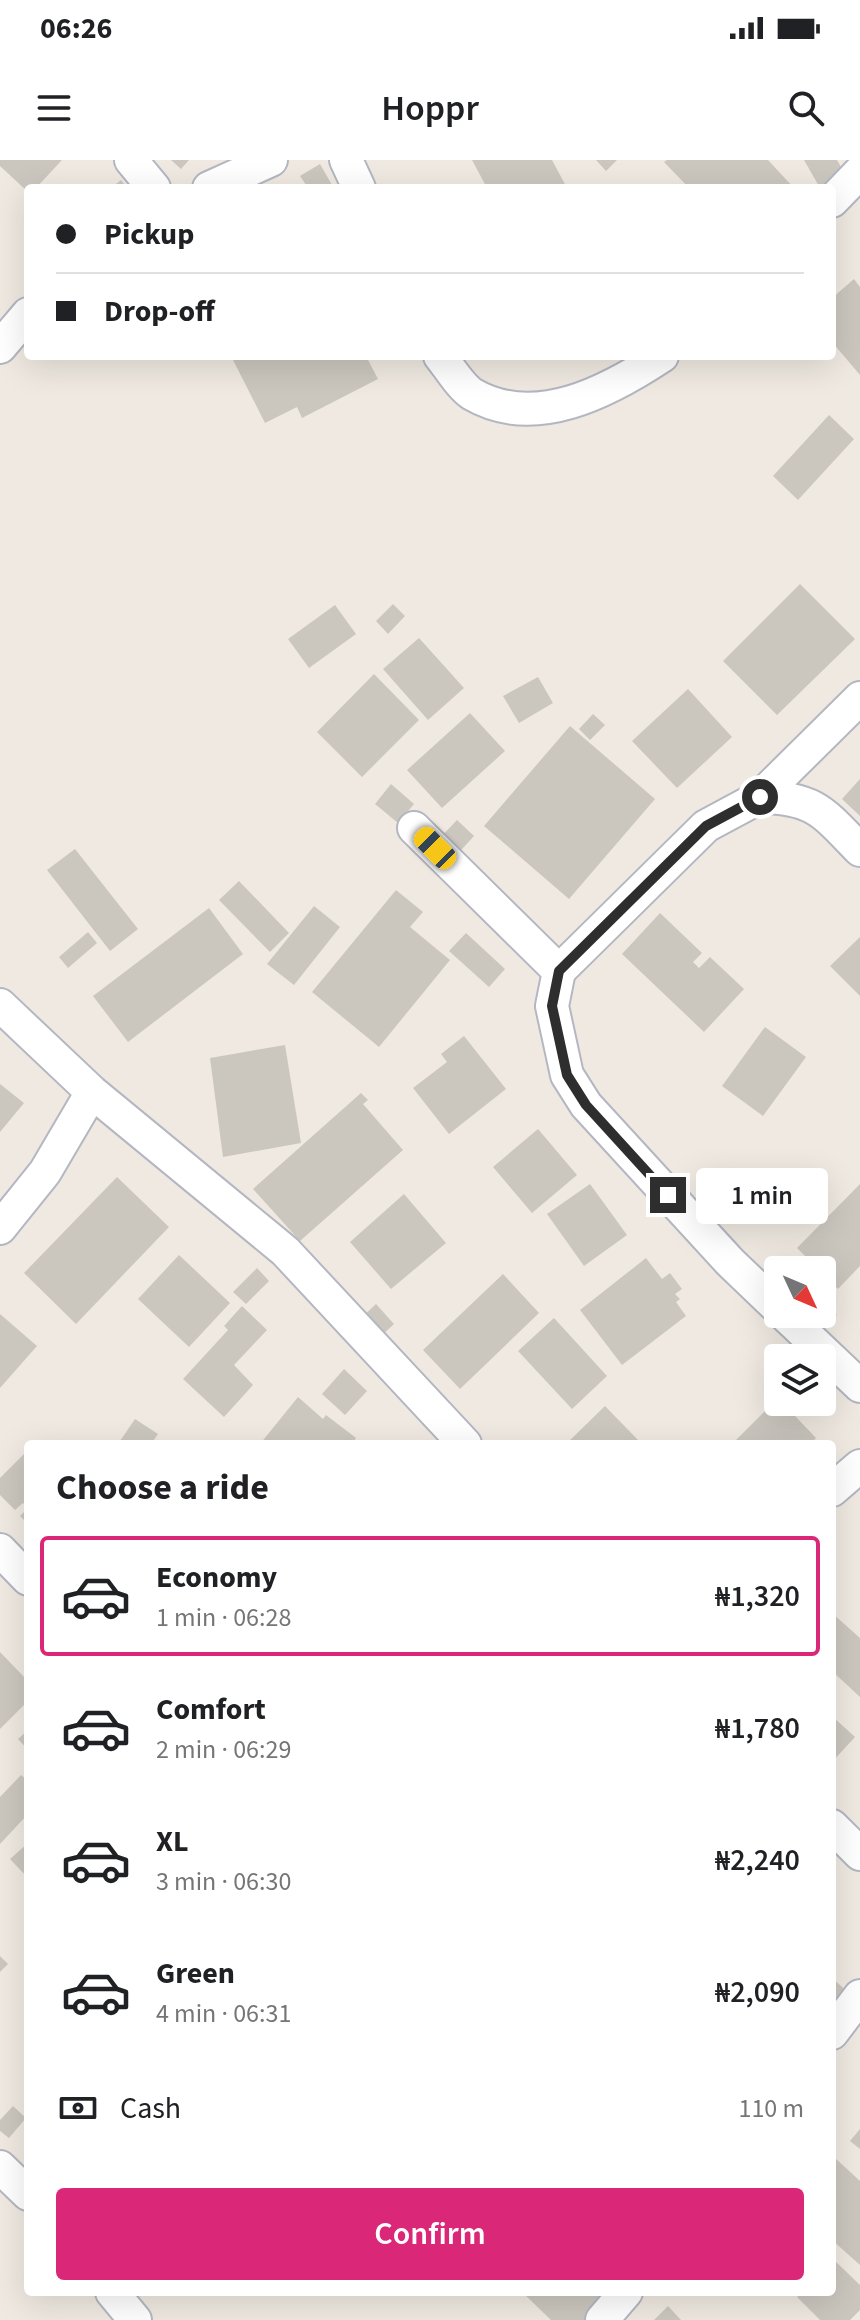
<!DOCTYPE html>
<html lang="en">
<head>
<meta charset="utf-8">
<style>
  body { margin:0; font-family:"Source Sans 3",sans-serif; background:#f6f6f6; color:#202124; height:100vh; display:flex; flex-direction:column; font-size:30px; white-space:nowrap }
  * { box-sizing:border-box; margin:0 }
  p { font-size:26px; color:#757577 }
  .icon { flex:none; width:44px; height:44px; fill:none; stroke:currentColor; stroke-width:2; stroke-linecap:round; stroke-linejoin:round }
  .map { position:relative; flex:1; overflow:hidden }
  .details { position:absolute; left:24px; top:1280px; width:812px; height:856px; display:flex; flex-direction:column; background:#fff; border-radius:8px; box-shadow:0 8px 32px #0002 }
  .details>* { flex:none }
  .hud { position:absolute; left:24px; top:24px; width:812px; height:176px; border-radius:8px; box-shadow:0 8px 32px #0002; display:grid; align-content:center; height:176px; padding:0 32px; background:#fff }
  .needle { width:52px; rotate:134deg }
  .controls { position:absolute; left:764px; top:1096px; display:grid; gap:16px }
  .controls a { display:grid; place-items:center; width:72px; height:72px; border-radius:8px; background:#fff; box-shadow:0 8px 32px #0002; font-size:40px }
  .end { position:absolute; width:36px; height:36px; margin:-18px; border:10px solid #2e2e2e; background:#fff; box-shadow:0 0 0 4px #fff }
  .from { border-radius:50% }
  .bubble { position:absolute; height:56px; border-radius:8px; background:#fff; box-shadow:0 8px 32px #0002; font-size:26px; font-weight:600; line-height:56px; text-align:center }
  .car { position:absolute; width:24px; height:48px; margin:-24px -12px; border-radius:10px; box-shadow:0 0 6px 2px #0007; background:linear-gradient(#f5c518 24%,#345 0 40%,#f5c518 0 76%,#345 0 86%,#f5c518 0) }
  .hud b { display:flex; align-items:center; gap:28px; height:76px; font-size:30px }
  .hud b+b { border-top:2px solid #e0e0e0 }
  .hud i { width:20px; height:20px; background:#202124 }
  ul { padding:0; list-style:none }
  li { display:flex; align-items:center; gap:24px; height:120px; margin:0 16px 12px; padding:0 16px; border:4px solid transparent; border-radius:8px }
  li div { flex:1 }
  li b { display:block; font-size:30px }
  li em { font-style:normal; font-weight:600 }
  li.active { border-color:#db2777 }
  li>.icon { width:72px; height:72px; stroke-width:1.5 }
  h2 { padding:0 32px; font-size:36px; line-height:96px }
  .pay { display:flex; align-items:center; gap:20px; height:88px; padding:0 32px; font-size:30px }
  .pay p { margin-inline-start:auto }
  .action { display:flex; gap:16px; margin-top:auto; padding:16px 32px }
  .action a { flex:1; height:92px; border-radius:8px; background:#db2777; color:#fff; font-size:32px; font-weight:600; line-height:92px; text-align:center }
  .status { display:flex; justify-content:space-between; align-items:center; height:56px; padding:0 40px; background:#fff; direction:ltr }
  .status svg { height:22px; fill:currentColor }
  header { display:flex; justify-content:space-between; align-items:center; height:104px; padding:0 32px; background:#fff; font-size:36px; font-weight:600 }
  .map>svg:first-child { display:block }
</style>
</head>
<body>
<div class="status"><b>06:26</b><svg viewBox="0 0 49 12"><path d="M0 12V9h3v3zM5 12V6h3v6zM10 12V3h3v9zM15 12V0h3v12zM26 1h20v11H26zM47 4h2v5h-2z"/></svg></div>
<header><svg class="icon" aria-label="menu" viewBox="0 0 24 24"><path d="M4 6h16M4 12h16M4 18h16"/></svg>Hoppr<svg class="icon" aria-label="search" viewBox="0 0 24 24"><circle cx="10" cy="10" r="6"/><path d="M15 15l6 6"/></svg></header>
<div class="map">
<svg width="860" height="2160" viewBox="0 0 860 2160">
  <rect width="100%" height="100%" fill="#efe9e1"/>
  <!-- building -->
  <path fill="#cbc7bf" d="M0,0H62L36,28H28V32L0,6Z
    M171,0H189L181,9Z
    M472,0H552L567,28H487Z
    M596,0H617L606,11Z
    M667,0H768L794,28H689L664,2Z
    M804,0H837L849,21L832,28H820Z
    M320,4L332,25L308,28L300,16Z
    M121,20L127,28H111Z
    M854,119L860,127V215L832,182V138Z
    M231,196H366L378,219L302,258L297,247L265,263Z
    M829,255L854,279L798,340L773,316Z
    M800,424L855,479L777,555L723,501Z
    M393,444L405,456L388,474L376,461Z
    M335,445L356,474L309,508L288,479Z
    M419,478L464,528L428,560L383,509Z
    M374,514L419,560L362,617L317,572Z
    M538,517L553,543L519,563L503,536Z
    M688,529L732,577L677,628L632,581Z
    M470,553L505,591L442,648L407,610Z
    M593,554L605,565L590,580L579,569Z
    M570,566L655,639L569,739L484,666Z
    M860,619V656L842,639Z
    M391,624L414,644L398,663L375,644Z
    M457,660L474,676L452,700L434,684Z
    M75,689L138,769L110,791L47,710Z
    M239,721L289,773L270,792L219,740Z
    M396,730L423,752L410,767L450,800L379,887L312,832Z
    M314,746L340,767L294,825L267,804Z
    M209,748L243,794L128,882L93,836Z
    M660,753L702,793L693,802L699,808L710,797L744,829L704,872L622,794Z
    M88,772L97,783L68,808L59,797Z
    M466,773L505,809L489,827L449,791Z
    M860,777V836L830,806Z
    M765,867L806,897L763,956L722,926Z
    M464,876L506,929L449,974L413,928L447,902L441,894Z
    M285,885L301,983L223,997L210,898Z
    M0,924L24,943L0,972Z
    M361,933L368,940L363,944L403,990L300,1081L253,1029Z
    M538,969L577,1015L532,1053L493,1007Z
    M117,1017L169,1067L76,1164L24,1113Z
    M590,1024L627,1075L584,1106L547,1054Z
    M860,1024V1106L838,1129L797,1088Z
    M404,1034L446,1083L391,1129L350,1082Z
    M179,1095L230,1143L189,1187L138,1139Z
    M646,1098L662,1119L670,1113L682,1129L675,1134L680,1139L676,1142L686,1156L622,1205L580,1150Z
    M257,1108L269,1121L246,1144L233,1132Z
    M503,1114L539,1153L460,1229L423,1190Z
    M822,1139L837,1155L817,1175L796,1154H822Z
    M376,1144L394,1164L379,1178L361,1158Z
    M242,1146L267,1170L234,1205L253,1225L224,1257L183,1219L228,1170L224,1166Z
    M0,1154L37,1186L0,1228Z
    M554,1158L607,1216L572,1249L518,1191Z
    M344,1209L367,1231L345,1255L322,1234Z
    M298,1237L323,1259L326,1255L356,1278L352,1284H260Z
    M778,1238L816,1278L810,1284H732Z
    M605,1246L639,1281L566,1284Z
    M135,1259L158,1274L151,1284H118Z
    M28,1290V1348L23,1343L15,1350L0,1335V1318Z
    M28,1348V1364L20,1356Z
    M832,1453L860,1478V1537L832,1511Z
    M0,1492L28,1521V1541L0,1569Z
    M832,1556L855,1577L832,1602Z
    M28,1570V1590L18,1579Z
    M21,1615L28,1621V1654L0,1684V1637Z
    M28,1683V1718L10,1699Z
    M0,1796L8,1804L0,1812Z
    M832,1818L849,1833L832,1851Z
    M13,1946L26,1958L9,1978L0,1971V1960Z
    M860,1969V1989L850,1981Z
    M834,1997L860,2021V2105L832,2080Z
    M834,2100L860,2125V2150L850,2160H820L797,2137L802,2132H832Z
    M522,2132H613L586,2160H551Z
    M668,2146L681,2160H654Z"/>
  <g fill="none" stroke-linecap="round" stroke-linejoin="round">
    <defs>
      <path id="street" d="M131,0L154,28
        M346,0L359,28
        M209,28L271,0
        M832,41L860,12
        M0,187L28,154
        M440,196C449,207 460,226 472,234C535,271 609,231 662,196
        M760,637C815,638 823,652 860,690
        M414,668L559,811
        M0,845L92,932L285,1091L465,1284
        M0,1068L45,1012L92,932
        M778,1148L730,1102L586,945L567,915L552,846L559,811L706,666L760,637L860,538
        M784,1154L860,1226
        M832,1330L860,1306
        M0,1390L28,1419
        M832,1666L860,1694
        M832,1873L860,1836
        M0,2007L28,2034
        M112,2132L135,2160
        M602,2160L626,2132"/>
    </defs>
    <!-- street casing -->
    <use href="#street" stroke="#b4b7c1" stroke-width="36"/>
    <!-- street -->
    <use href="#street" stroke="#fff" stroke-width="32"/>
  </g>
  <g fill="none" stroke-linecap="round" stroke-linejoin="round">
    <!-- route -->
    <path stroke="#2e2e2e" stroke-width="10" d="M668,1035L586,945L567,915L552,846L559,811L706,666L760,637"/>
  </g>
</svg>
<div class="controls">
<a><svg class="needle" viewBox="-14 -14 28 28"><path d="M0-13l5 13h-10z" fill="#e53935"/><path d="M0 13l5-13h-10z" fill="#757577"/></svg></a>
<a><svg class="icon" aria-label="layers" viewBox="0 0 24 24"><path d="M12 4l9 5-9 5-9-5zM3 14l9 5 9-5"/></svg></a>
</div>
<i class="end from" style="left:760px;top:637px"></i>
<i class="end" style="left:668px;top:1035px"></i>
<div class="bubble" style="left:696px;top:1008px;width:132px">1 min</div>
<i class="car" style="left:435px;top:688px;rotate:315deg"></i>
<div class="hud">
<b><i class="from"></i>Pickup</b>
<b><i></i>Drop-off</b>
</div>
<section class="details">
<h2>Choose a ride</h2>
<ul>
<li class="active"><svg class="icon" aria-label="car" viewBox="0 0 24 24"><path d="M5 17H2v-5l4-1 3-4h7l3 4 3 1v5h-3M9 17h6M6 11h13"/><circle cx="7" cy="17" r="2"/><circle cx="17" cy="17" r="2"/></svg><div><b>Economy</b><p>1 min · 06:28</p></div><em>₦1,320</em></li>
<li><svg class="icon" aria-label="car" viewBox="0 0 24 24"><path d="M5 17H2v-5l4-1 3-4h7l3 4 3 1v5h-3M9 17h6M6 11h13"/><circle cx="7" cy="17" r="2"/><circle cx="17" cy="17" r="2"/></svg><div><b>Comfort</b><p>2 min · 06:29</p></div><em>₦1,780</em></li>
<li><svg class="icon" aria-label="car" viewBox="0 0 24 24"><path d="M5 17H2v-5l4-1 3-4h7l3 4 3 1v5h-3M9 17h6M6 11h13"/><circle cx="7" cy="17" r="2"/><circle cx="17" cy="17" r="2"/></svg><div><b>XL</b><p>3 min · 06:30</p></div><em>₦2,240</em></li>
<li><svg class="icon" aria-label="car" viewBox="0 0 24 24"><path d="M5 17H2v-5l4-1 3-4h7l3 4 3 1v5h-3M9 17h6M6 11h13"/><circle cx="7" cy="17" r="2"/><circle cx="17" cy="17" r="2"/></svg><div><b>Green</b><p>4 min · 06:31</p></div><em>₦2,090</em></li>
</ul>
<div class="pay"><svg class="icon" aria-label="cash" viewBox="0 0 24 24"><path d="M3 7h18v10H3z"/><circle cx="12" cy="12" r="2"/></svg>Cash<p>110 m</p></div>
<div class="action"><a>Confirm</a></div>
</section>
</div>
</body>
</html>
